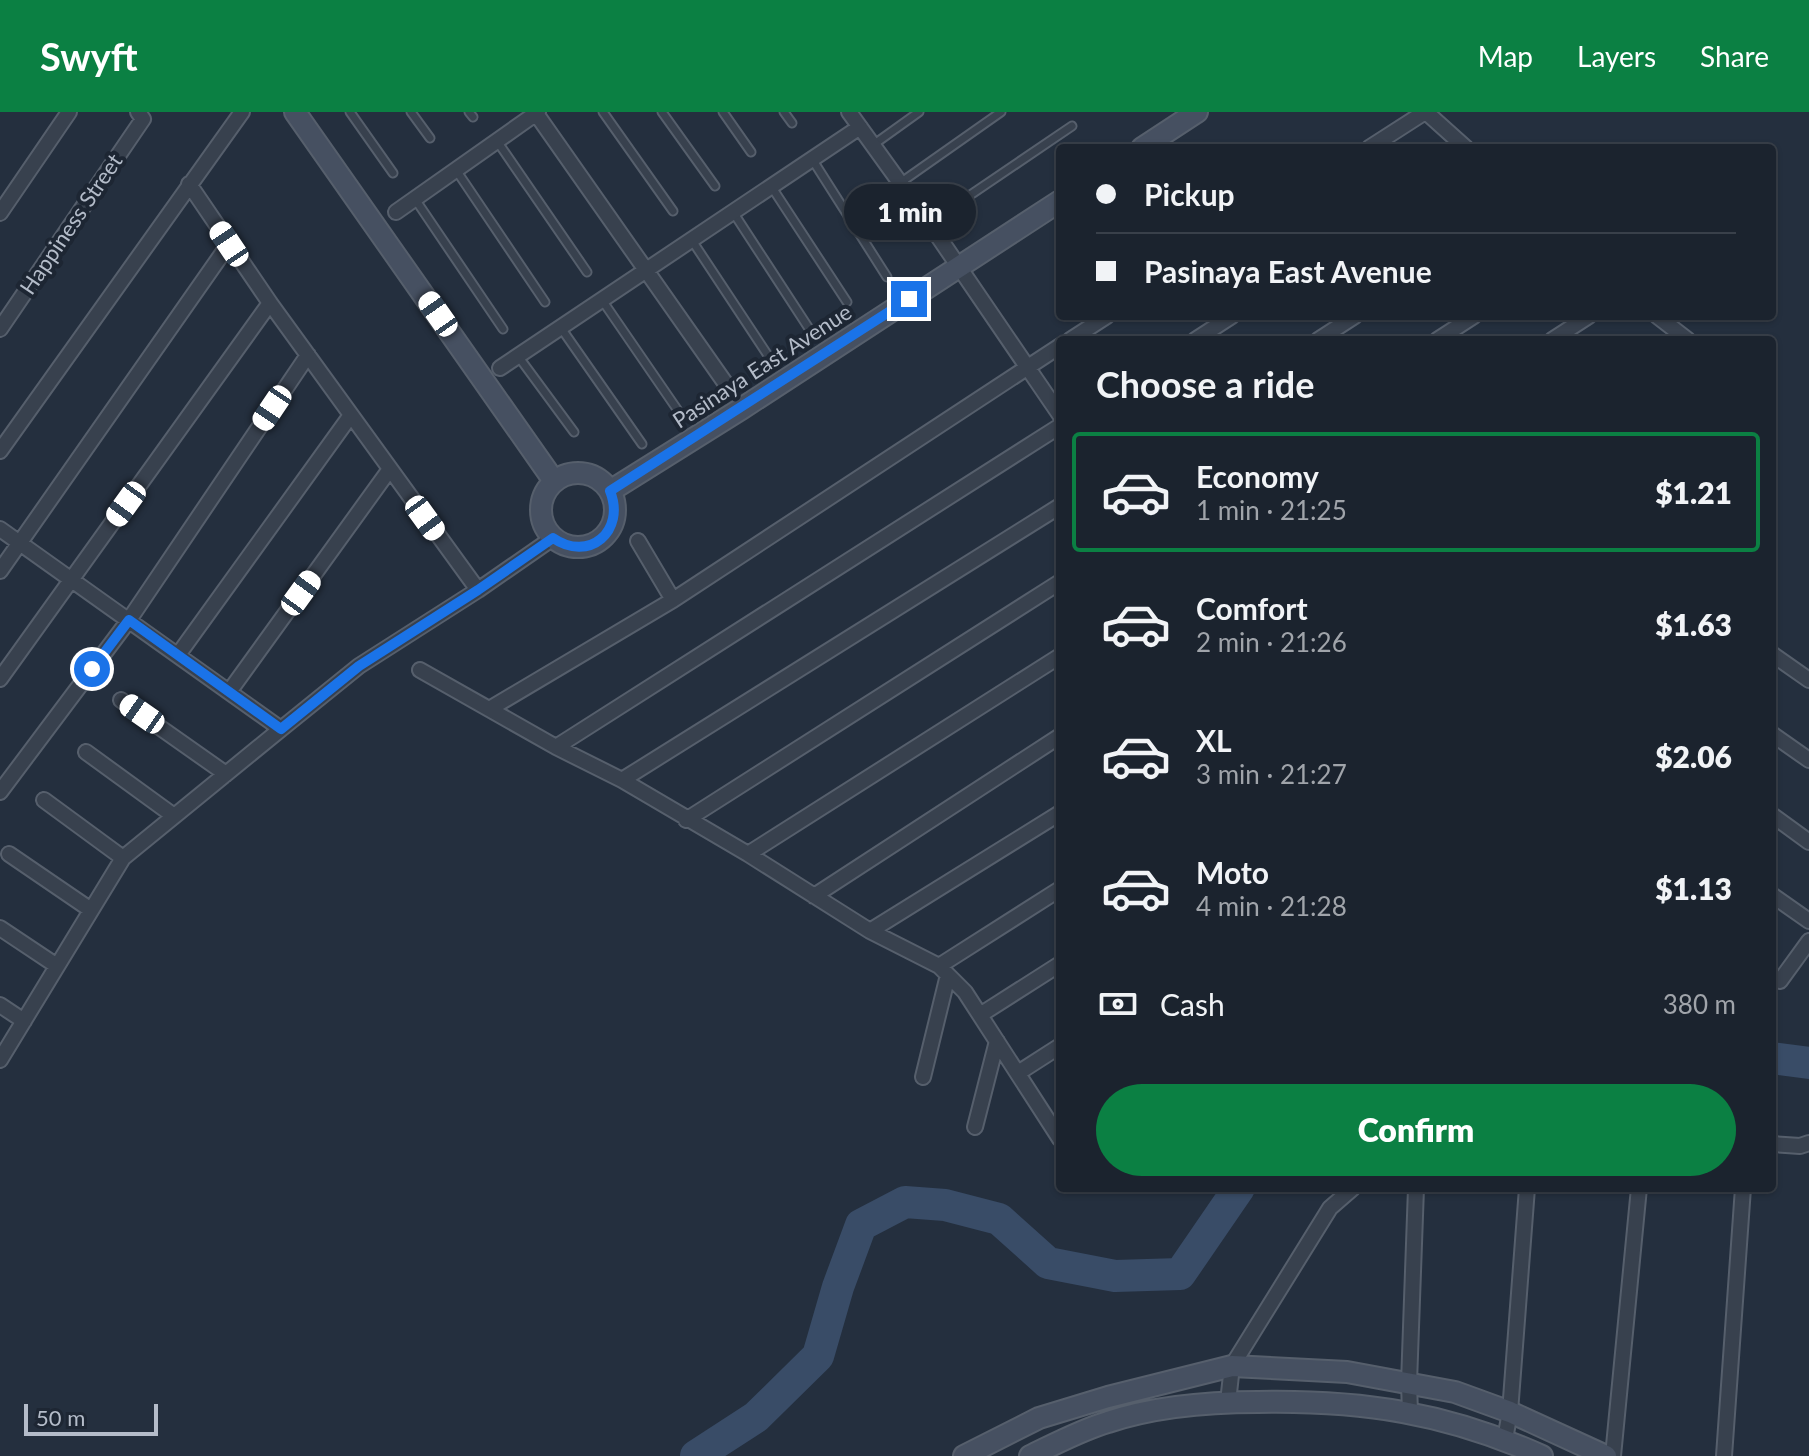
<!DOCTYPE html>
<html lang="en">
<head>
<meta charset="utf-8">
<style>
  body { margin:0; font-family:Lato,sans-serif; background:#242b36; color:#f1f3f6; height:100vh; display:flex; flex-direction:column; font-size:30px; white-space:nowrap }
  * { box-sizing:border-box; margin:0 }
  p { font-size:26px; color:#a0a4aa }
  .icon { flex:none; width:44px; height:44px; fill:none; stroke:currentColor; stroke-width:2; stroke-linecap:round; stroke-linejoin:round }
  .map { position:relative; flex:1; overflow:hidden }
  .side { position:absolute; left:1056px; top:224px; width:720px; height:856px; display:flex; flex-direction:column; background:#1b232e; border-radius:8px; box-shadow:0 2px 6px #0004,0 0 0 2px #39404a }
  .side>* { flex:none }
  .top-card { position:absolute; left:1056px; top:32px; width:720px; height:176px; border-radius:8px; box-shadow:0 2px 6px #0004,0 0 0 2px #39404a; display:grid; align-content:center; height:176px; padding:0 40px; background:#1b232e }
  .scale { position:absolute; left:24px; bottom:20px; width:134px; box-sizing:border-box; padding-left:8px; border:4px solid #b4bcc9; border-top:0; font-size:22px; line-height:28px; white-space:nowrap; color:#b4bcc9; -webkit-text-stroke:6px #1d2633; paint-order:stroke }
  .end { position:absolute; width:36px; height:36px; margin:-18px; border:10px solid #1a73e8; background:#fff; box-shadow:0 0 0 4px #fff }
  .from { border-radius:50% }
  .bubble { position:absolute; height:56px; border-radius:28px; background:#1b232e; box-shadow:0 2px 6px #0004,0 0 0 2px #39404a; font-size:26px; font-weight:800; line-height:56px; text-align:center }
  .car { position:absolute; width:24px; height:48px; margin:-24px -12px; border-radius:10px; box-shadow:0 0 6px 2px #0007; background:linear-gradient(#fff 24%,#345 0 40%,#fff 0 76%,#345 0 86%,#fff 0) }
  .top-card b { display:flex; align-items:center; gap:28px; height:76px; font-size:30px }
  .top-card b+b { border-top:2px solid #39404a }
  .top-card i { width:20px; height:20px; background:#f1f3f6 }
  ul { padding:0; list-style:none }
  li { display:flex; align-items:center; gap:24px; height:120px; margin:0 16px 12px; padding:0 24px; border:4px solid transparent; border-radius:8px }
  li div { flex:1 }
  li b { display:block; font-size:30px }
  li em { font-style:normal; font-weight:800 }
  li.current { border-color:#0b8043 }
  li>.icon { width:72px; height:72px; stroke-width:1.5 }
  h2 { padding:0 40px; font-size:36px; line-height:96px }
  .pay { display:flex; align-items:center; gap:20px; height:88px; padding:0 40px; font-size:30px }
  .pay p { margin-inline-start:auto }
  .cta { display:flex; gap:16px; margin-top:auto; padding:16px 40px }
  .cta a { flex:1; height:92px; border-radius:48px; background:#0b8043; color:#fff; font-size:32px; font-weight:800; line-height:92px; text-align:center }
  header { display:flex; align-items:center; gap:48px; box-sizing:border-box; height:112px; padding:0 40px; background:#0b8043; color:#fff }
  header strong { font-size:38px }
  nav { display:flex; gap:44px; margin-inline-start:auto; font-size:28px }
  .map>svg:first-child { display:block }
</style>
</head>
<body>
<header>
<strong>Swyft</strong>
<nav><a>Map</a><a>Layers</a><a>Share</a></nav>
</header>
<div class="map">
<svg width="1809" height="1344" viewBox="0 0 1809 1344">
  <rect width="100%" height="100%" fill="#242f3e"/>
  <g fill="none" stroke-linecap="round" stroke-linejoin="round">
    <!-- river -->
    <path stroke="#394c67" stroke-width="32" d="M1772,946L1809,951
      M696,1344L756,1305L818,1244L838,1175L861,1113L905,1090L945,1093L999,1107L1048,1151L1115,1164L1180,1162L1239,1076"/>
    <defs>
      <path id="lane" d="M350,0L393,61
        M411,0L430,26
        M469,0L473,5
        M603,0L673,99
        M662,0L715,74
        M723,0L751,40
        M784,0L792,11
        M497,29L587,160
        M873,33L919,0
        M812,47L887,165
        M456,58L545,190
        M900,71L1001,0
        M771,74L847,190
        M415,87L503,217
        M733,100L808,215
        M929,111L1072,14
        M691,127L767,242
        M602,188L681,303
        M561,216L642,332
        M518,244L574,320"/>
      <path id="street" d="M535,0L728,275
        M849,0L929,111L1060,303
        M1426,0L1466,36
        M1369,36L1425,0
        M189,72L270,191L478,478
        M396,100L538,0
        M0,101L69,0
        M1657,204L1688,228
        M0,217L143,7L138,0
        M1070,228L1107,204
        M1195,228L1232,204
        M1318,228L1355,204
        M1437,228L1474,204
        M1552,228L1589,204
        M500,256L860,15
        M0,339L242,0
        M0,417L281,617L359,554L478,478L553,426
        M638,429L673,488
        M0,459L229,132
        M1772,542L1809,568
        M178,543L351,303
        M420,558L556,635L622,668L748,742L870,819L939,854L965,880L1060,1027
        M0,567L270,191
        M229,580L390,357
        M121,588L226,662
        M491,596L673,488L1060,234
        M1772,622L1809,648
        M556,635L1060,314
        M86,640L174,704
        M622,668L1060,394
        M0,680L129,508L308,243
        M44,688L123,746
        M1772,703L1809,730
        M686,708L1060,470
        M9,742L91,798
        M748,742L1060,544
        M1772,783L1809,809
        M814,784L1060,624
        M0,816L57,854
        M870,819L1060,701
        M939,854L1060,777
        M1772,864L1780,869L1809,829
        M0,893L24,909
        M980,903L1060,852
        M0,948L123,746L281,617
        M1018,961L1060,934
        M923,965L948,863
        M975,1015L997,929
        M1772,1032L1800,1034L1809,1031
        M1228,1290L1232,1254L1330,1096L1353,1076
        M1410,1301L1409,1271L1416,1076
        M1505,1327L1510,1300L1527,1076
        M1613,1344L1639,1076
        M1724,1344L1743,1076"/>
      <path id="secondary" d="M295,0L554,369
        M1142,36L1197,0
        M541 398a37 37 0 1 1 74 0a37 37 0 1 1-74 0Z
        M610,379L741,297L1060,89
        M964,1344L1039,1306L1108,1285L1232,1254L1347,1260L1455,1280L1510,1300L1606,1344
        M1030,1344C1055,1332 1081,1318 1108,1310C1156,1294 1208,1290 1258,1290C1362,1288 1447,1301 1542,1344"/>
    </defs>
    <!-- lane casing -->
    <use href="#lane" stroke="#565f6c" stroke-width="11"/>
    <!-- street casing -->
    <use href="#street" stroke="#565f6c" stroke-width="18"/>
    <!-- secondary casing -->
    <use href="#secondary" stroke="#565f6c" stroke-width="24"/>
    <!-- lane -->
    <use href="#lane" stroke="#38414e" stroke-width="7"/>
    <!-- street -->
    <use href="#street" stroke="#38414e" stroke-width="14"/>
    <!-- secondary -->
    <use href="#secondary" stroke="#465061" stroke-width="20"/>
  </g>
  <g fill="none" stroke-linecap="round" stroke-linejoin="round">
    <!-- route -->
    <path stroke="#1a73e8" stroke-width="10" d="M92,557L129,508L281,617L359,554L478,478L553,426C589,451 626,419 610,379L909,187"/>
  </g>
  <g text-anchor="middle" stroke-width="8" stroke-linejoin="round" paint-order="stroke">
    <!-- street labels -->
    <g font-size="22" fill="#b4bcc9" stroke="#1d2633">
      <text transform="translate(71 112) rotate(-56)" y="8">Happiness Street</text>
      <text transform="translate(762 254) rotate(-33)" y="8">Pasinaya East Avenue</text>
    </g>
  </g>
</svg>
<div class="scale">50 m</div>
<i class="end from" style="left:92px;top:557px"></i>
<i class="end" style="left:909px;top:187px"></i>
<div class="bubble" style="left:844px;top:72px;width:132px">1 min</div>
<i class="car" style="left:229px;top:132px;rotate:326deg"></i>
<i class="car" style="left:438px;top:202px;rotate:325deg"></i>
<i class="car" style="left:272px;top:296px;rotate:214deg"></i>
<i class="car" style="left:126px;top:392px;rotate:216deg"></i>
<i class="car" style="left:425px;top:406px;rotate:144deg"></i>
<i class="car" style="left:301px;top:481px;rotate:36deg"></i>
<i class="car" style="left:142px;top:602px;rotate:305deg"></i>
<div class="top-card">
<b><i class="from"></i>Pickup</b>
<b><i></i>Pasinaya East Avenue</b>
</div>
<section class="side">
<h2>Choose a ride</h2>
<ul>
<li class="current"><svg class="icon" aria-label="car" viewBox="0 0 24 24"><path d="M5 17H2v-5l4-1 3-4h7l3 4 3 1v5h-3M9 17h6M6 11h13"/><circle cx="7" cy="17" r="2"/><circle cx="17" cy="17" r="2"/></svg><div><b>Economy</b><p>1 min · 21:25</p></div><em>$1.21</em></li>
<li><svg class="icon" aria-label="car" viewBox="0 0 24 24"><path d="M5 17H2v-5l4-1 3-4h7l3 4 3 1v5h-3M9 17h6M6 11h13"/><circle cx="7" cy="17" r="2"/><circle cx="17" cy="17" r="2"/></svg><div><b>Comfort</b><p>2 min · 21:26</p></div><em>$1.63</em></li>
<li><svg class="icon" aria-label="car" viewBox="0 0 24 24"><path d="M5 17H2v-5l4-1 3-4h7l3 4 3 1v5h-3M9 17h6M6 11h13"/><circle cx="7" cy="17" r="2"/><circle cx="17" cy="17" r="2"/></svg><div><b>XL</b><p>3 min · 21:27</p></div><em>$2.06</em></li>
<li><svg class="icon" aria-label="car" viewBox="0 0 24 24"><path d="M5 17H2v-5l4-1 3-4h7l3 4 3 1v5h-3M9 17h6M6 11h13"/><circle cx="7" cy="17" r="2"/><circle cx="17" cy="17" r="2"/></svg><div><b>Moto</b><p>4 min · 21:28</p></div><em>$1.13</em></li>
</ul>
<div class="pay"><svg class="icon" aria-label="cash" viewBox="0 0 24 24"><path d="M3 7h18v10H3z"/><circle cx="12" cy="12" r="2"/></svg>Cash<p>380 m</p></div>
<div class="cta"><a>Confirm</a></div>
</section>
</div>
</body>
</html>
